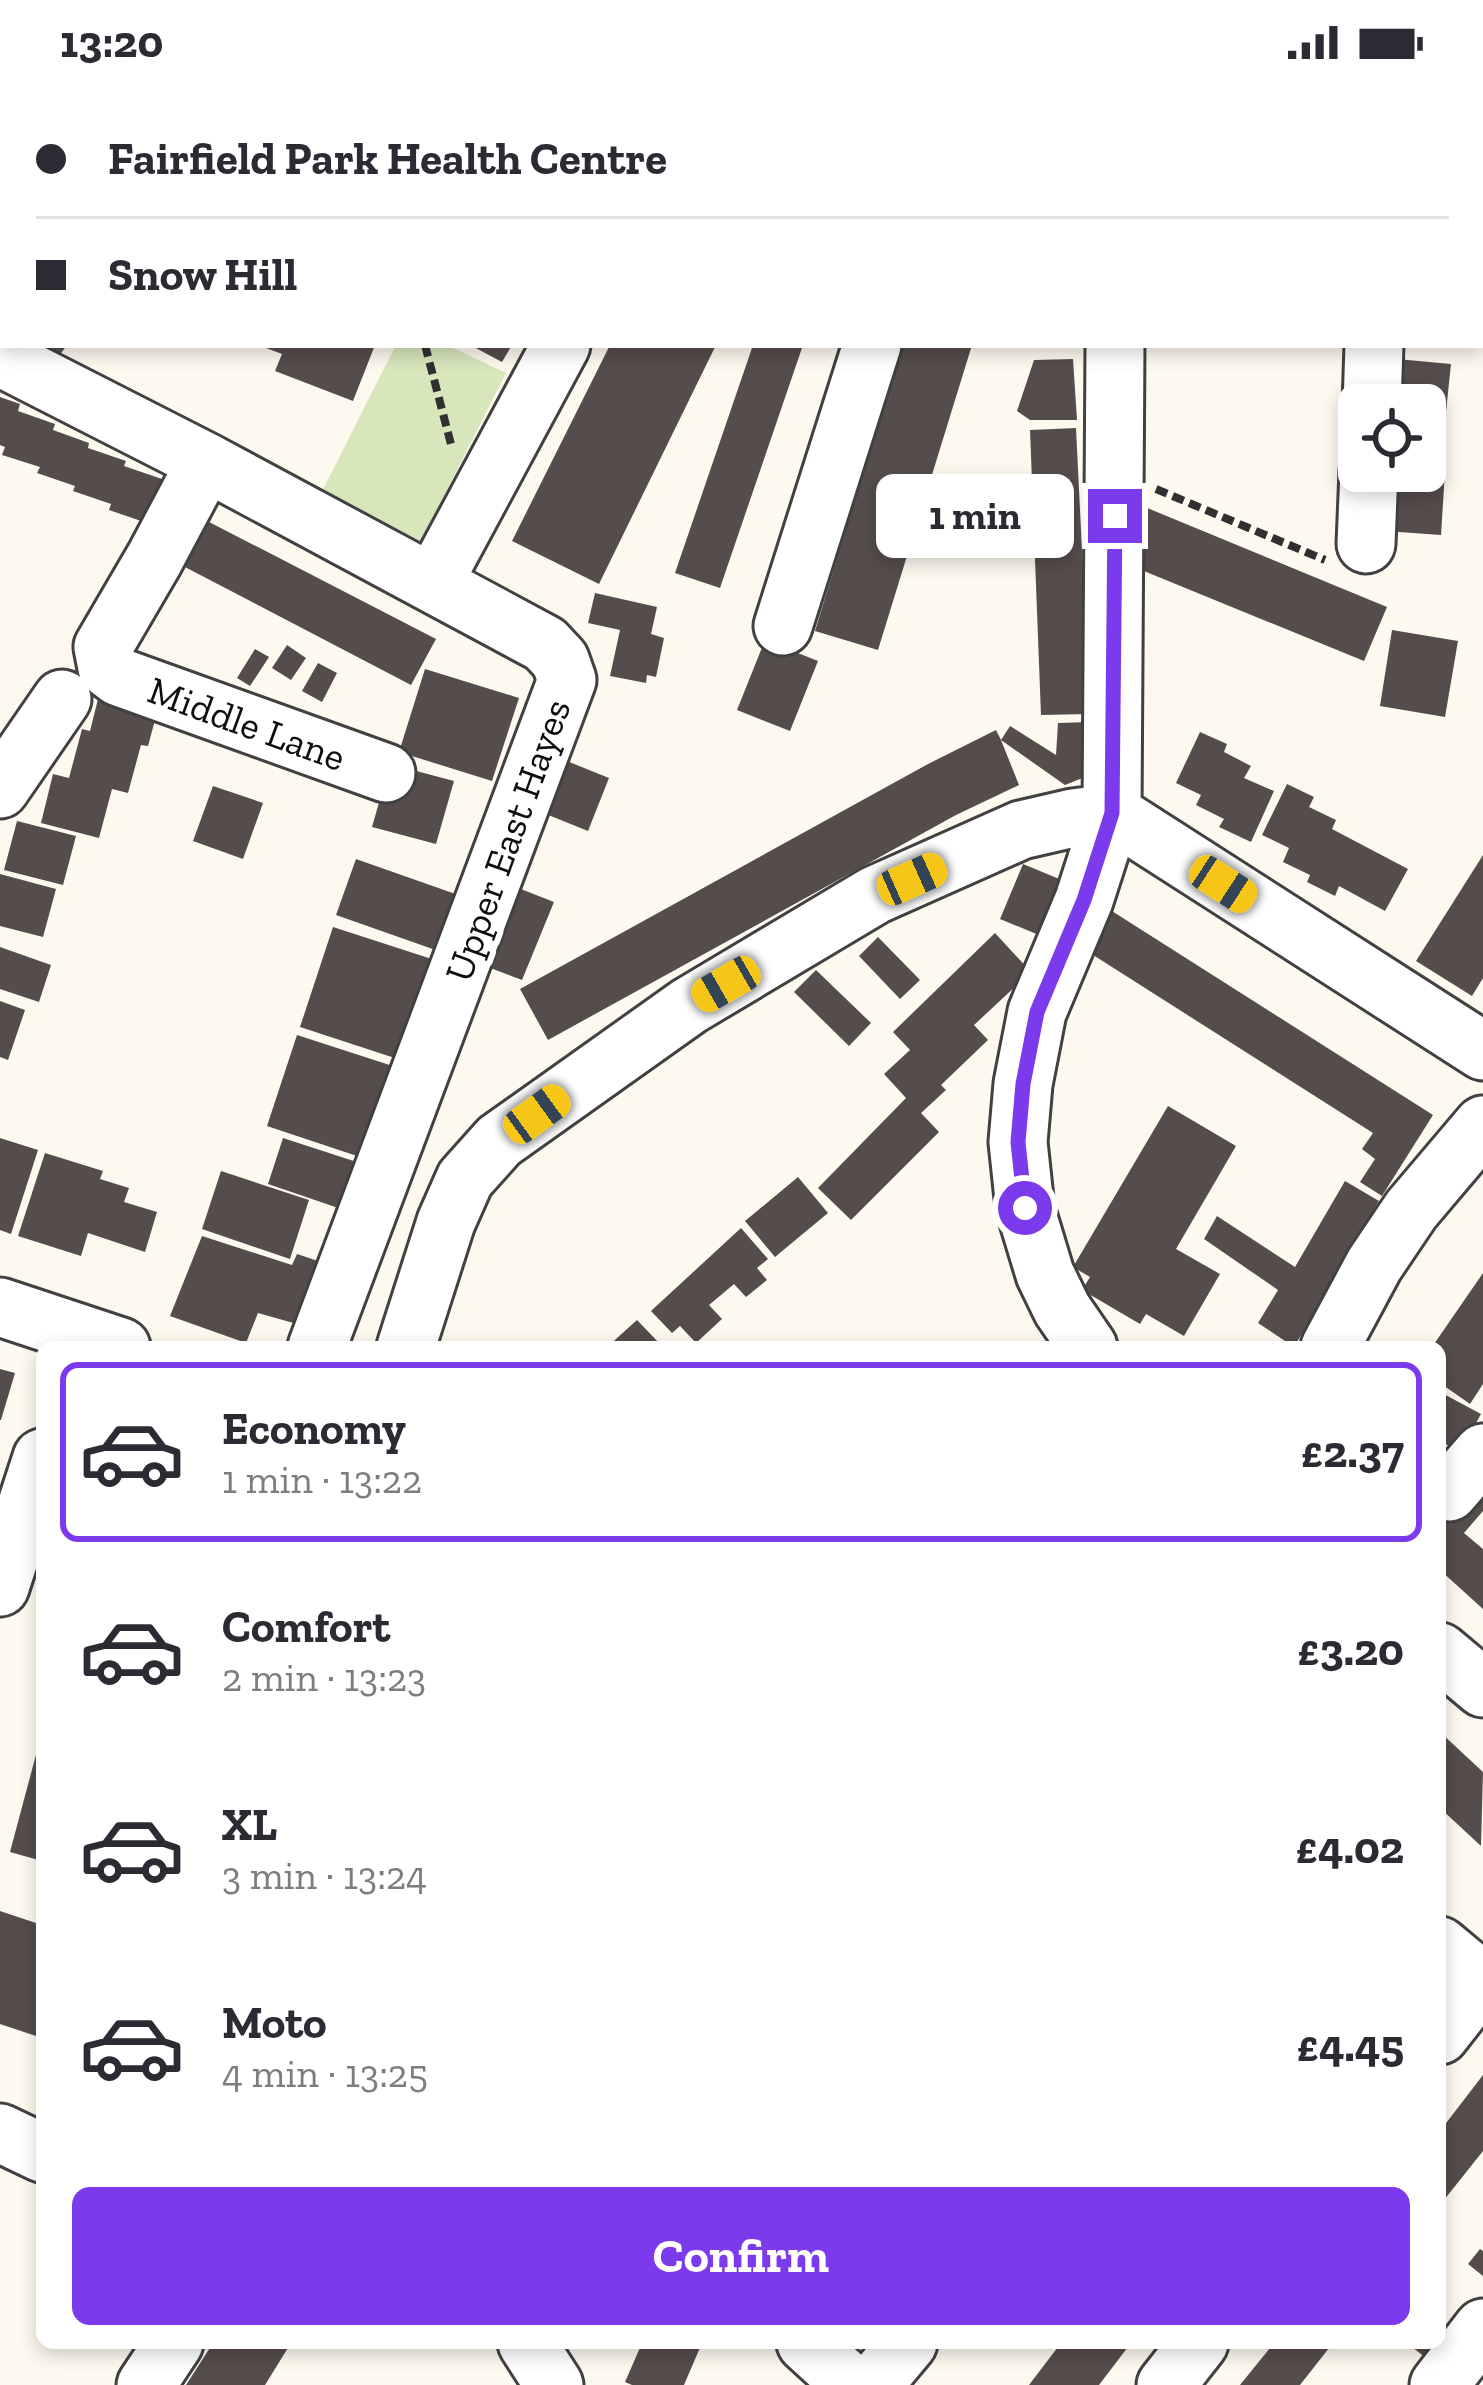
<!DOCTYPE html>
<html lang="en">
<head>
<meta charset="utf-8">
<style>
  body { margin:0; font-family:"Zilla Slab",serif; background:#f7f7f7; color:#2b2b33; height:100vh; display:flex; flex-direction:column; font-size:45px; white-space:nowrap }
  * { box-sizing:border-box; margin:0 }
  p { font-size:39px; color:#7c7c81 }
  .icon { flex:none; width:66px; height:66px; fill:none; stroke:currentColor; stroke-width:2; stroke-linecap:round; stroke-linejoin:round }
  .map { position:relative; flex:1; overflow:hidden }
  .side { position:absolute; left:36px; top:1257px; width:1410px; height:1008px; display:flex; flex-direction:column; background:#fff; border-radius:18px; box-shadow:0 6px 18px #0003 }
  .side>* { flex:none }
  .banner { position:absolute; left:0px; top:0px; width:1485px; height:264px; box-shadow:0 6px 18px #0003; display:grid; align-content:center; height:264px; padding:0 36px; background:#fff }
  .controls { position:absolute; left:1338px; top:300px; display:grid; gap:24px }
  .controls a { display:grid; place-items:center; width:108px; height:108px; border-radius:18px; background:#fff; box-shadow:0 6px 18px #0003; font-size:60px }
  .end { position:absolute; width:54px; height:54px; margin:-27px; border:15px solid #7c3aed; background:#fff; box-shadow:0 0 0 6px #fff }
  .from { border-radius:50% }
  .bubble { position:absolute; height:84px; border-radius:18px; background:#fff; box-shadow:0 6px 18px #0003; font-size:39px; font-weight:700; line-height:84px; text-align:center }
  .car { position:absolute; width:36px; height:72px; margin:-36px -18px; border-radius:15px; box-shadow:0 0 9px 3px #0007; background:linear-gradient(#f5c518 24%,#345 0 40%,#f5c518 0 76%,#345 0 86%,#f5c518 0) }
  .banner b { display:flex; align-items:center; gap:42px; height:114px; font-size:45px }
  .banner b+b { border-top:3px solid #e1e1e2 }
  .banner i { width:30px; height:30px; background:#2b2b33 }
  ul { padding:21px 0 0; list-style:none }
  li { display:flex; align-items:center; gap:36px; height:180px; margin:0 24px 18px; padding:0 12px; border:6px solid transparent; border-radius:18px }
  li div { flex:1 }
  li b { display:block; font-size:45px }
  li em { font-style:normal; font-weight:700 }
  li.on { border-color:#7c3aed }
  li>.icon { width:108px; height:108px; stroke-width:1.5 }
  .action { display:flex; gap:24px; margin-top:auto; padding:24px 36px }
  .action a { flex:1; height:138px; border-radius:18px; background:#7c3aed; color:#fff; font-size:48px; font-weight:700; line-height:138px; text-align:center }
  .status { display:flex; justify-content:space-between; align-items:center; height:84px; padding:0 60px; background:#fff; direction:ltr }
  .status svg { height:33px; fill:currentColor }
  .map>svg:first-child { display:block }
</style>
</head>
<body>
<div class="status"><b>13:20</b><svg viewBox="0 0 49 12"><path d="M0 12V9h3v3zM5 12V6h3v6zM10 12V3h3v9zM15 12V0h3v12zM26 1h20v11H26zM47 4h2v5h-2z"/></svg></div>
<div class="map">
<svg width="1483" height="2301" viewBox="0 0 1483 2301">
  <rect width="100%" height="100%" fill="#fef9ef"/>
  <!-- green -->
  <path fill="#d7e6bb" d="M396,261H447L506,289L419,461L312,427Z"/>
  <!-- building -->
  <path fill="#554d4b" d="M28,261H67L57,275Z
    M258,261H375L353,317L275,287L282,270Z
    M470,261H512L502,278Z
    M610,261H716L599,500L512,457Z
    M753,261H803L720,504L675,489Z
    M902,261H972L878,566L815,547Z
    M1073,275L1077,336H1030L1017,327L1034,276Z
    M1397,275L1451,280L1444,347L1425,345V321H1392Z
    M0,313L20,320L18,327L55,340L53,346L89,359L88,364L126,377L124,382L162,395L147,439L109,426L111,420L73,407L75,402L37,389L40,383L2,371L5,363L0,361Z
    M1076,344L1090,630L1041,631L1030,346Z
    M1425,370L1446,371L1441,451L1385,447L1389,387H1425Z
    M1140,421L1387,523L1364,577L1117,476Z
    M184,425L436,555L411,601L160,470Z
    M595,509L657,523L651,550L664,554L656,593L647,591L646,599L610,592L620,546L588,539Z
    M1392,546L1458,557L1445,633L1380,622Z
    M765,556L818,577L790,647L737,626Z
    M287,561L306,574L291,596L272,584Z
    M255,565L269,573L250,602L237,594Z
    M318,579L337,589L322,618L302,607Z
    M425,585L519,614L492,697L399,668Z
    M102,599L161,614L148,662L141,661L128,709L112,705L99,754L41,739L53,690L69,694L82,645L90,647Z
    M1090,638L1085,693L1065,701L1001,656L1019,701L956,731L548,956L520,905L928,680L996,646L1001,656L1010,642L1056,671L1058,639Z
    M1200,648L1227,660L1224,668L1251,682L1244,694L1274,707L1251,758L1219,743L1224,735L1196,721L1201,711L1176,699Z
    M552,671L609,694L588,747L531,724Z
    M390,680L454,697L436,760L372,743Z
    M1287,700L1314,713L1309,723L1336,736L1332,745L1408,785L1385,827L1339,802L1335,812L1307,798L1310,791L1283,778L1289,764L1262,751Z
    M213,702L263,719L243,775L193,757Z
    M17,737L76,752L63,801L4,786Z
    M1483,771V894L1472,912L1416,877Z
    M356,775L464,813L444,869L336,831Z
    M1023,780L1069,799L1046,854L1000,835Z
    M0,790L56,805L43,853L0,842Z
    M503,798L554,818L522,896L472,877Z
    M1104,822L1433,1031L1382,1112L1360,1098L1375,1075L1362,1065L1373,1049L1079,862Z
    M333,843L441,878L407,978L300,943Z
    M995,849L1031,888L974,941L988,956L941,1001L946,1006L921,1029L939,1048L851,1136L818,1104L906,1014L884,990L910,966L893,948Z
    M878,853L920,896L900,915L859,872Z
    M0,863L51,881L39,918L0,905Z
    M816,886L871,939L849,962L794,908Z
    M0,917L25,926L8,976L0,973Z
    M297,951L402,985L372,1077L267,1042Z
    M1168,1022L1236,1062L1176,1165L1220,1190L1184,1252L1146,1230L1140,1240L1082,1206L1090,1193L1073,1183Z
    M0,1054L38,1066L11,1150L0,1146Z
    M283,1054L369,1082L353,1129L268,1100Z
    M45,1069L103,1087L100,1095L129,1104L124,1118L157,1128L145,1168L88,1149L81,1172L18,1152Z
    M221,1087L309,1116L290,1175L202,1145Z
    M798,1093L828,1129L775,1173L745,1137Z
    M1345,1097L1379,1117L1294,1263L1258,1239L1278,1206L1204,1155L1217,1132L1295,1183Z
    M741,1144L768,1175L757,1184L767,1196L746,1213L734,1200L721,1211L709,1221L722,1235L696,1259L680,1242L672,1249L651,1227Z
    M202,1152L292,1181L297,1170L327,1180L304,1242L258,1229L246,1259L170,1232Z
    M1483,1189V1300L1470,1320L1440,1299V1263H1432Z
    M637,1236L663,1263H608L617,1254Z
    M0,1285L15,1289L1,1336H0Z
    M1440,1308L1481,1330L1460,1368L1440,1357Z
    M1483,1412V1427L1464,1449L1483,1465V1525L1440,1486V1441L1457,1421Z
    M1440,1648L1483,1688L1481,1762L1440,1724Z
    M41,1652H42V1777L10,1768Z
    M0,1827L42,1841V1954L0,1940Z
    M1483,1991V2067L1440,2121V2047Z
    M1480,2165L1483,2167V2192L1468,2180Z
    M213,2259H291L265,2301H186Z
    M642,2259H702L684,2301H632L625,2298Z
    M1061,2259H1131L1099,2301H1029Z
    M1274,2259H1333L1300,2301H1240Z
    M1407,2259H1434L1442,2265L1431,2278Z"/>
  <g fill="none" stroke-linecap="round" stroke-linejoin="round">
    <defs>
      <path id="minor" d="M1115,0V3
        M935,3L942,0
        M1385,3V0
        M0,137L3,139
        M0,273L206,378L545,560L560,576L567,596L317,1263
        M1372,321L1374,261
        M206,378L155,474L103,563L107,584L119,593L386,689
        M1366,460L1369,387
        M433,499L561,261
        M783,542L872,261
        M0,705L62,615
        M1112,729L1483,967
        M0,1223L121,1263
        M406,1263L446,1138L465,1095L499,1057L689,922L875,811L1021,746L1073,734L1112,729
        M1088,1263L1062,1225L1045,1190L1025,1124L1018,1058L1023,1000L1037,928L1084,816L1112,729L1115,261
        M1330,1263L1374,1181L1411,1126L1483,1041
        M1449,1408L1483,1369
        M0,1503L42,1374
        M1440,1568L1483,1604
        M1440,1862L1483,1898
        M1440,1951L1483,1896
        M0,2049L42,2069
        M527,2259L554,2301
        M806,2259L852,2301
        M146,2301L174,2259
        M873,2301L908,2259
        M1166,2301L1199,2259
        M1439,2301L1483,2244"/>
    </defs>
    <!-- minor casing -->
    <use href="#minor" stroke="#414141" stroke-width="63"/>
    <!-- path -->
    <path stroke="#303030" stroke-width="8" stroke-dasharray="12 6" stroke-linecap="butt" d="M653,0L654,3
      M425,261L452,364
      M1156,405L1325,476"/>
    <!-- minor -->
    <use href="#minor" stroke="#fff" stroke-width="57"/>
  </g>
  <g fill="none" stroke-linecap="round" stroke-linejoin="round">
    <!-- route -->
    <path stroke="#7c3aed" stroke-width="15" d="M1025,1124L1018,1058L1023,1000L1037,928L1084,816L1112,729L1115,432"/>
  </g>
  <g text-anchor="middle" stroke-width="12" stroke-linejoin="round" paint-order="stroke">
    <!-- street labels -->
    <g font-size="39" fill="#0e0e0e" stroke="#fff">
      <text transform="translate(247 639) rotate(20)" y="14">Middle Lane</text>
      <text transform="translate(507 756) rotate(-70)" y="14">Upper East Hayes</text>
    </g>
  </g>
</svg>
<div class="controls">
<a><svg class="icon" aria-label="locate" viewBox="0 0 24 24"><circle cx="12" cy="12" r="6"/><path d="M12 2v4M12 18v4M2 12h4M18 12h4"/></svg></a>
</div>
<i class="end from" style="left:1025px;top:1124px"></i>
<i class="end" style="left:1115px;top:432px"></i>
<div class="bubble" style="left:876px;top:390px;width:198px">1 min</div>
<i class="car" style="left:912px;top:795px;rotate:66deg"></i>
<i class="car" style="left:1223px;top:800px;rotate:123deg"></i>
<i class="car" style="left:726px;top:900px;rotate:240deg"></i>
<i class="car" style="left:537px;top:1030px;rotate:54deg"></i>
<div class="banner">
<b><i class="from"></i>Fairfield Park Health Centre</b>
<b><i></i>Snow Hill</b>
</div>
<section class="side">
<ul>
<li class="on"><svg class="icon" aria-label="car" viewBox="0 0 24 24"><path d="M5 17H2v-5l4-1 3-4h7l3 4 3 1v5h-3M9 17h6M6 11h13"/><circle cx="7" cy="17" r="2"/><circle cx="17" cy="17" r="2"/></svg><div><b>Economy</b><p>1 min · 13:22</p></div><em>£2.37</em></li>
<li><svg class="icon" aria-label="car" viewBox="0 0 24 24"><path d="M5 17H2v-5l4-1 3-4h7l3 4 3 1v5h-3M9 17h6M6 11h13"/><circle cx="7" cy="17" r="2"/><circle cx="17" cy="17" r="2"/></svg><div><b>Comfort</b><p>2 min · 13:23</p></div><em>£3.20</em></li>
<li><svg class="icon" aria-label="car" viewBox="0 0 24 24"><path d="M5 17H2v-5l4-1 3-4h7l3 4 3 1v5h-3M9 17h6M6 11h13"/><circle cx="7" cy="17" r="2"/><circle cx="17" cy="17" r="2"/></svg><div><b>XL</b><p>3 min · 13:24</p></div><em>£4.02</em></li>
<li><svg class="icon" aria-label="car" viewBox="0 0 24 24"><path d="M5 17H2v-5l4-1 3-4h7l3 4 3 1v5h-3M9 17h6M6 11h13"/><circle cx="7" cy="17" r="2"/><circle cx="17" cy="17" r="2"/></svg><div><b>Moto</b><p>4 min · 13:25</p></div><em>£4.45</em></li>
</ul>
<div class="action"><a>Confirm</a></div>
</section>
</div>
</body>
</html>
